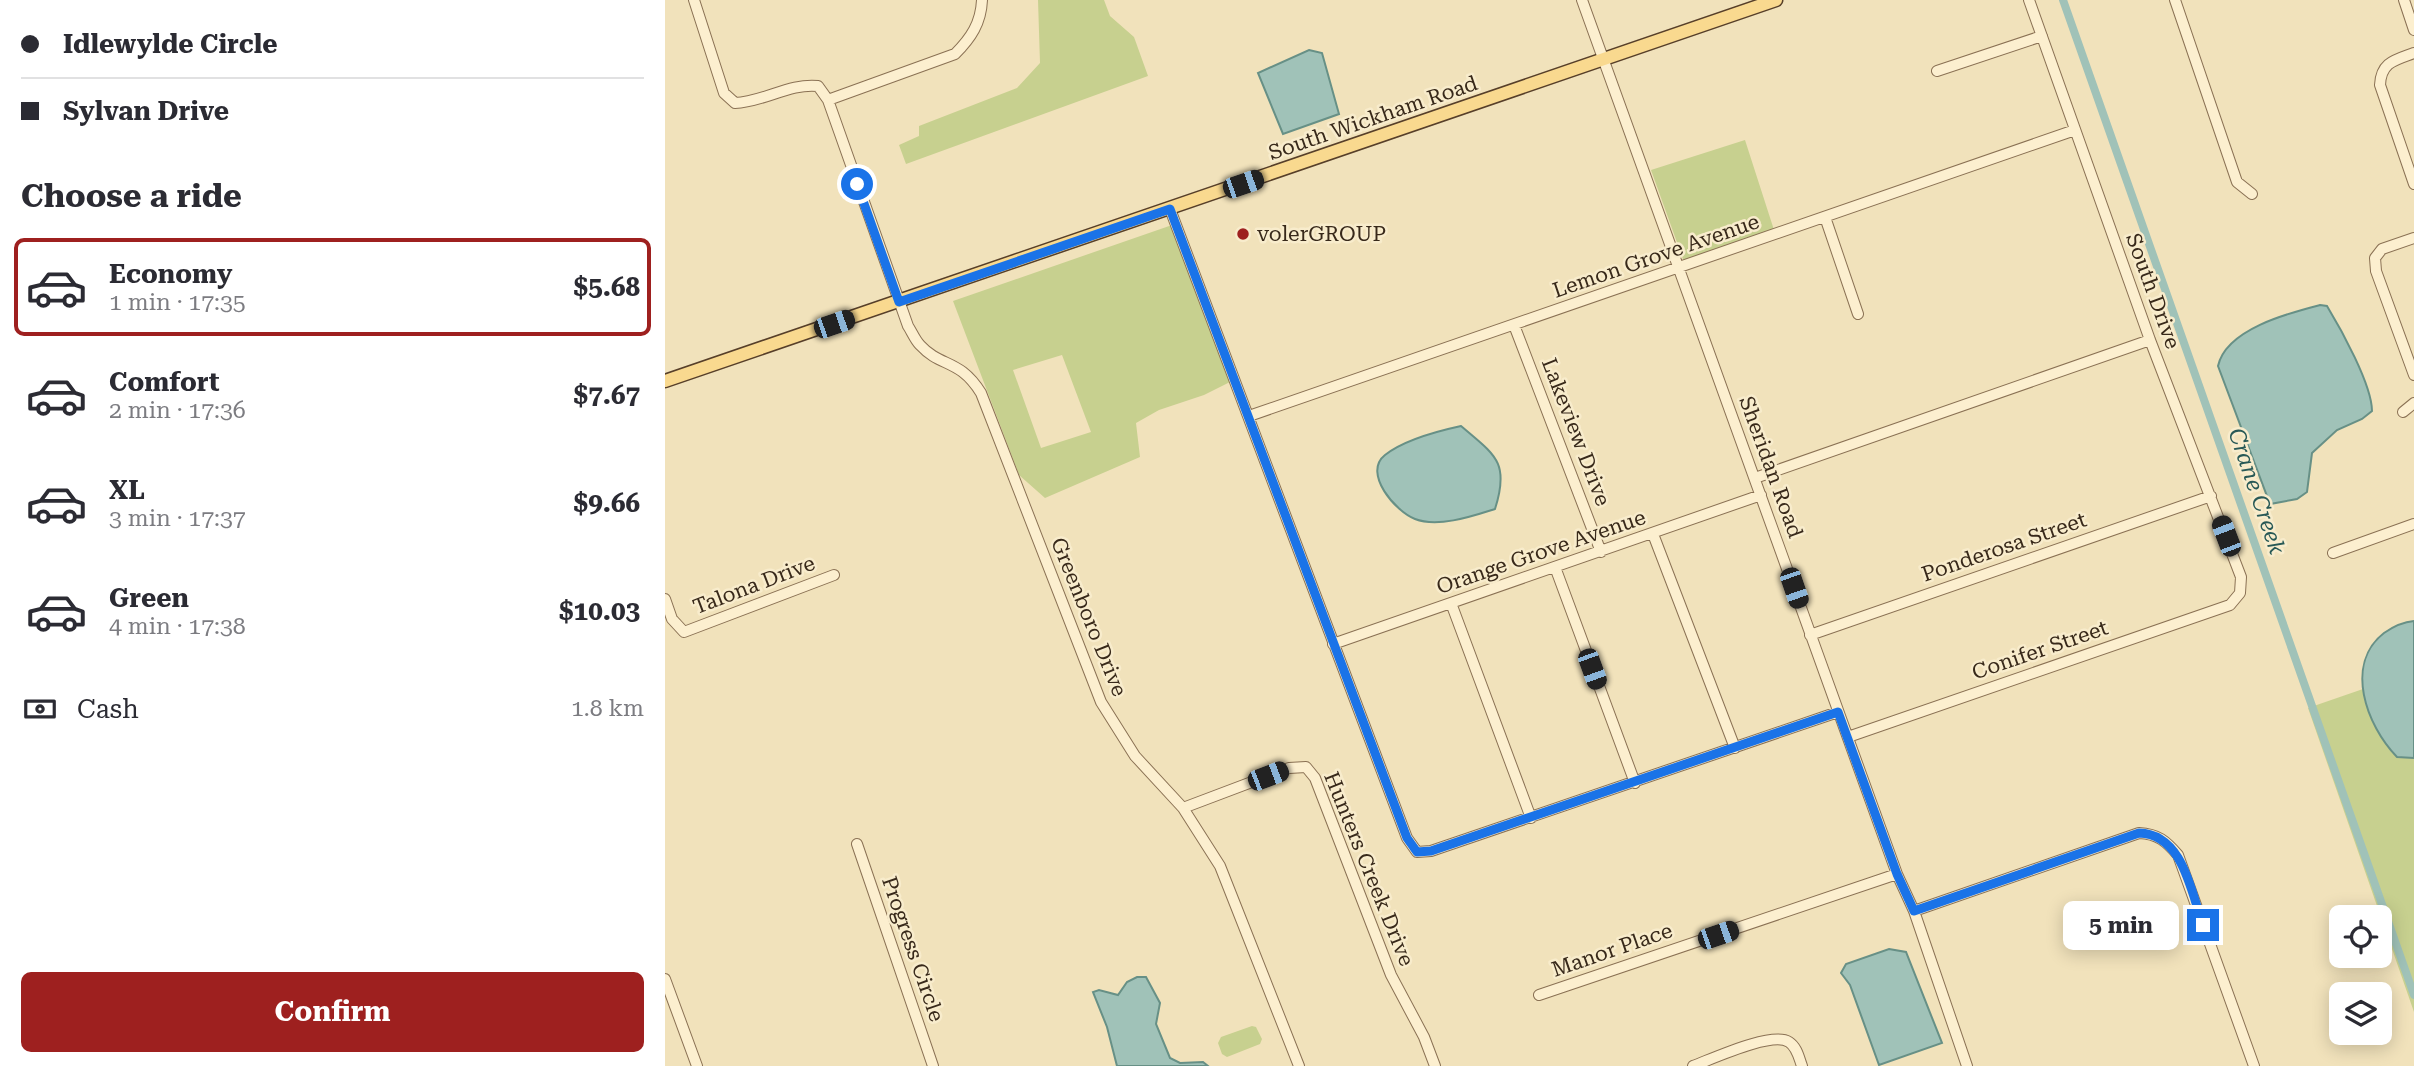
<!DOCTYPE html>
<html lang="en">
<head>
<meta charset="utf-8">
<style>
  body { margin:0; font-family:"Roboto Serif",serif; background:#f7f7f7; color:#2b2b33; height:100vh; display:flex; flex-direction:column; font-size:26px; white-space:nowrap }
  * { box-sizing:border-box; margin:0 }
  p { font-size:23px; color:#7c7c81 }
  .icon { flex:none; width:38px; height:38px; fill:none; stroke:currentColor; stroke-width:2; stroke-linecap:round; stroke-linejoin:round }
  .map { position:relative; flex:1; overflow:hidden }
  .sheet { display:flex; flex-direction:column; background:#fff; width:665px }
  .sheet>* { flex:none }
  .hud { display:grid; align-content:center; height:154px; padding:0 21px; background:#fff }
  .tools { position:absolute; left:1664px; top:905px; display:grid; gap:14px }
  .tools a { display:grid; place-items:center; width:63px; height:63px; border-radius:10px; background:#fff; box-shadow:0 4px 18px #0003; font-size:35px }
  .end { position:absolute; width:32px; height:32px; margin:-16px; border:9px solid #1a73e8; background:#fff; box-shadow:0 0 0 4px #fff }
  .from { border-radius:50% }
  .bubble { position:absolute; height:49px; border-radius:10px; background:#fff; box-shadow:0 4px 18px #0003; font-size:23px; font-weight:700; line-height:49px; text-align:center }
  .car { position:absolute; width:21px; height:42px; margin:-21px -10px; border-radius:9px; box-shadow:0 0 5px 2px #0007; background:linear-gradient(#222 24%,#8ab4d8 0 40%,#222 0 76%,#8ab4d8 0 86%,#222 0) }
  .hud b { display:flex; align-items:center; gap:24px; height:66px; font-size:26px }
  .hud b+b { border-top:2px solid #e1e1e2 }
  .hud i { width:18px; height:18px; background:#2b2b33 }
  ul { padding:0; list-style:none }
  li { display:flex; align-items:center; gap:21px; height:98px; margin:0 14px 10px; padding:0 7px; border:4px solid transparent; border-radius:10px }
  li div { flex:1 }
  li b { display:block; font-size:26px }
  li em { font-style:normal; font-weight:700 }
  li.current { border-color:#9e201f }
  li>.icon { width:63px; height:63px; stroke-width:1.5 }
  h2 { padding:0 21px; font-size:32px; line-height:84px }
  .pay { display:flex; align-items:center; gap:18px; height:77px; padding:0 21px; font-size:26px }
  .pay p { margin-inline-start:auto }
  .cta { display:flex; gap:14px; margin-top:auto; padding:14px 21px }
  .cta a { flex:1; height:80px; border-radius:10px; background:#9e201f; color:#fff; font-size:28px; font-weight:700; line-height:80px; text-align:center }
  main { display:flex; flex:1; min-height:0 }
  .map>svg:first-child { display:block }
</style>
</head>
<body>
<main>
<section class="sheet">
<div class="hud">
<b><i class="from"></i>Idlewylde Circle</b>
<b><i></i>Sylvan Drive</b>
</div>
<h2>Choose a ride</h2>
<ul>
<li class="current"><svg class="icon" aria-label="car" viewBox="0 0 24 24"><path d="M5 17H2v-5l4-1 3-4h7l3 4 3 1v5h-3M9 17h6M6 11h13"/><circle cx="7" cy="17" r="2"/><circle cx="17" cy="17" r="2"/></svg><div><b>Economy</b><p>1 min · 17:35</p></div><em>$5.68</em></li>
<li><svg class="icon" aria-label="car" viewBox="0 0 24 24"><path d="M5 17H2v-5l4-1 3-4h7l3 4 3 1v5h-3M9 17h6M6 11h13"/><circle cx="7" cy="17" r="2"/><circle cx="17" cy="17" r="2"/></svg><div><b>Comfort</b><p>2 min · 17:36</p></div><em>$7.67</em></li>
<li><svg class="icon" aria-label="car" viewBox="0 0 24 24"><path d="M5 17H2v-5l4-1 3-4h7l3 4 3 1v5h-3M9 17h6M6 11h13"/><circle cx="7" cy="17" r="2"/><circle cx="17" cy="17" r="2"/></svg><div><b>XL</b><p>3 min · 17:37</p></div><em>$9.66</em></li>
<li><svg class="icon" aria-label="car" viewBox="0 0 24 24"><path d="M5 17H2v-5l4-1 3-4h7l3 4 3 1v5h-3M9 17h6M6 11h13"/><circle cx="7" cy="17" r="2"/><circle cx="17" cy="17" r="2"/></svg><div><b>Green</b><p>4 min · 17:38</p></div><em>$10.03</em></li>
</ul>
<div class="pay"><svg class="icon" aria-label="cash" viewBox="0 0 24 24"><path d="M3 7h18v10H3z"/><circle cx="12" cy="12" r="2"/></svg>Cash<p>1.8 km</p></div>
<div class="cta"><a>Confirm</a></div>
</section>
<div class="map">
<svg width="1749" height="1066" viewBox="0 0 1749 1066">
  <rect width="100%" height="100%" fill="#f1e2bb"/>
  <!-- green -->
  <path fill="#c7d08f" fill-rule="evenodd" d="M373,0H439L445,16L469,37L483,76L241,164L234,145L254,136V126L352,88L375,63Z
    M1080,140L1109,230L1024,261L1018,259L986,170Z
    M510,224L567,381L539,395L494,410L471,423L475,457L380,498L354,475L288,301ZM397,355L426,432L376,448L348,370Z
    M1698,689L1700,703L1732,757L1749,758V1012L1643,708Z
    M587,1026L591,1027L597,1039L595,1044L562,1057L557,1054L553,1043L556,1037Z"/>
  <!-- water -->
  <path fill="#a0c2b8" stroke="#679086" stroke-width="2" d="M644,50L657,53L674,114L618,134L593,73Z
    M1655,305L1662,306C1676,329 1707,385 1707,411L1697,419L1672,430L1647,453L1642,492L1632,499L1605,504L1553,366C1561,329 1624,313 1655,305Z
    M796,426C830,455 845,462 830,509C808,516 773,528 750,519C731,512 697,473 720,455C739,440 773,431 796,426Z
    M1749,621V758L1732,757C1701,725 1679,664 1719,633C1729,626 1737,622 1749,621Z
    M1224,949L1241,952L1277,1043L1214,1065L1185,985L1176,973L1181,964Z
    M472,977H481L495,1003L491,1024L505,1058L515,1063L538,1062L543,1066H452L442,1027L428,992L434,990L453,995L462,982Z"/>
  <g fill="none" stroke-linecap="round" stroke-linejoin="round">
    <!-- canal -->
    <path stroke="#a0c2b8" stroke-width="8" d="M1398,0L1749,995"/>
    <defs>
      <path id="minor" d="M29,0L59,93L70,103C99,102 124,83 153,86L163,100L243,326C247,332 250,340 255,345C276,368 294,358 316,393L436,702L470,756L518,808L555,866L634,1066
        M917,0L1232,874L1249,911L1302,1066
        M1510,0L1572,182L1587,194
        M1739,0L1749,30
        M1749,53C1730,60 1716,62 1715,85L1749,184
        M1272,71L1377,36
        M163,100L290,54C306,38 316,23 317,0
        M505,209L742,838L752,852L766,851L1173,712
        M1160,217L1193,314
        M1749,238L1717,249L1710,258L1711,271L1749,375
        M849,325L936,552
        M1738,412L1749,403
        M584,416L1410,130
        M1090,478L1485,340
        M988,534L1070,748
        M1668,553L1749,524
        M890,567L970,783
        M0,599L7,619L19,632L169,575
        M786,603L866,818
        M1145,635L1546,496
        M668,644L1096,495
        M1183,737L1565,605L1575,593L1576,577L1485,340L1364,0
        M518,808L624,768L641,767L650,778L726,975L759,1037L770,1066
        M192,844L268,1066
        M1249,911L1474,833C1493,834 1501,841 1513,855L1589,1066
        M0,979L32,1066
        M874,995L1232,874
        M1028,1066C1047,1059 1107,1031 1124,1042C1132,1047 1134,1058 1137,1066"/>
      <path id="major" d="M0,381L1111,0"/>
    </defs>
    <!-- minor casing -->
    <use href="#minor" stroke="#8a7154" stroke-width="12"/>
    <!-- major casing -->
    <use href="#major" stroke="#573f29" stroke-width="15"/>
    <!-- minor -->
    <use href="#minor" stroke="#fcefcf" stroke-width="10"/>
    <!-- major -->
    <use href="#major" stroke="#f9d98f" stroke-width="12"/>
  </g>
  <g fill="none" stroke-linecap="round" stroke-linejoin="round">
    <!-- route -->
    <path stroke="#1a73e8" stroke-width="9" d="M192,184L234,302L505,209L742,838L752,852L766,851L1173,712L1232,874L1249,911L1474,833C1518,834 1526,892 1538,925"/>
  </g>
  <!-- markers -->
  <circle fill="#9e201f" stroke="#f8eccc" stroke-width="2.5" cx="578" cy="234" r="7"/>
  <g text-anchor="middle" stroke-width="5" stroke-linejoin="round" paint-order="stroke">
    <!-- street labels -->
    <g font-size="21" fill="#38291a" stroke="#f8eccc">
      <text transform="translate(708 118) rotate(-19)" y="7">South Wickham Road</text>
      <text transform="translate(991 256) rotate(-19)" y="7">Lemon Grove Avenue</text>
      <text transform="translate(1488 291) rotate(70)" y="7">South Drive</text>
      <text transform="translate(911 432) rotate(69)" y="7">Lakeview Drive</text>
      <text transform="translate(1106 467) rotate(70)" y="7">Sheridan Road</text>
      <text transform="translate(1339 547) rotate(-19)" y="7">Ponderosa Street</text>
      <text transform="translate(876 552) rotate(-19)" y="7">Orange Grove Avenue</text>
      <text transform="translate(89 585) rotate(-21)" y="7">Talona Drive</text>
      <text transform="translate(424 617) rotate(68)" y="7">Greenboro Drive</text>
      <text transform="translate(1375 650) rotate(-19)" y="7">Conifer Street</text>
      <text transform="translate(704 869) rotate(68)" y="7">Hunters Creek Drive</text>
      <text transform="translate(248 949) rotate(71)" y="7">Progress Circle</text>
      <text transform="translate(947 950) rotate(-19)" y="7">Manor Place</text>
    </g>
    <!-- poi labels -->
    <g font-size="21" fill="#38291a" stroke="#f8eccc" text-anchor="start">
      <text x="592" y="241">volerGROUP</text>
    </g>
    <!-- water labels -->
    <g font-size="23" font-style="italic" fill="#285956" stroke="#f8eccc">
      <text transform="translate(1592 491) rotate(71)" y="8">Crane Creek</text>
    </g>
  </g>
</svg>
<div class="tools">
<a><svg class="icon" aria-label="locate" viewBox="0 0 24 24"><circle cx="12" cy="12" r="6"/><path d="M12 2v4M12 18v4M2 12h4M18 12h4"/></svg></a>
<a><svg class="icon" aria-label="layers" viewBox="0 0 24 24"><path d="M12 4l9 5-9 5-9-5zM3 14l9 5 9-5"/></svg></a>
</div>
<i class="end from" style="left:192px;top:184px"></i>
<i class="end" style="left:1538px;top:925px"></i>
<div class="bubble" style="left:1398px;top:901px;width:116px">5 min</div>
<i class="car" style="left:578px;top:184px;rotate:71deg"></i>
<i class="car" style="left:169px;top:324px;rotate:71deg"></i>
<i class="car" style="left:1561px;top:536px;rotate:339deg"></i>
<i class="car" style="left:1129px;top:588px;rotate:161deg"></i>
<i class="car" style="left:927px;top:669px;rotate:160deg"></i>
<i class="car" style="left:603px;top:776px;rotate:69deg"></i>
<i class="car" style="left:1053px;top:935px;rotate:71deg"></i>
</div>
</main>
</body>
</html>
